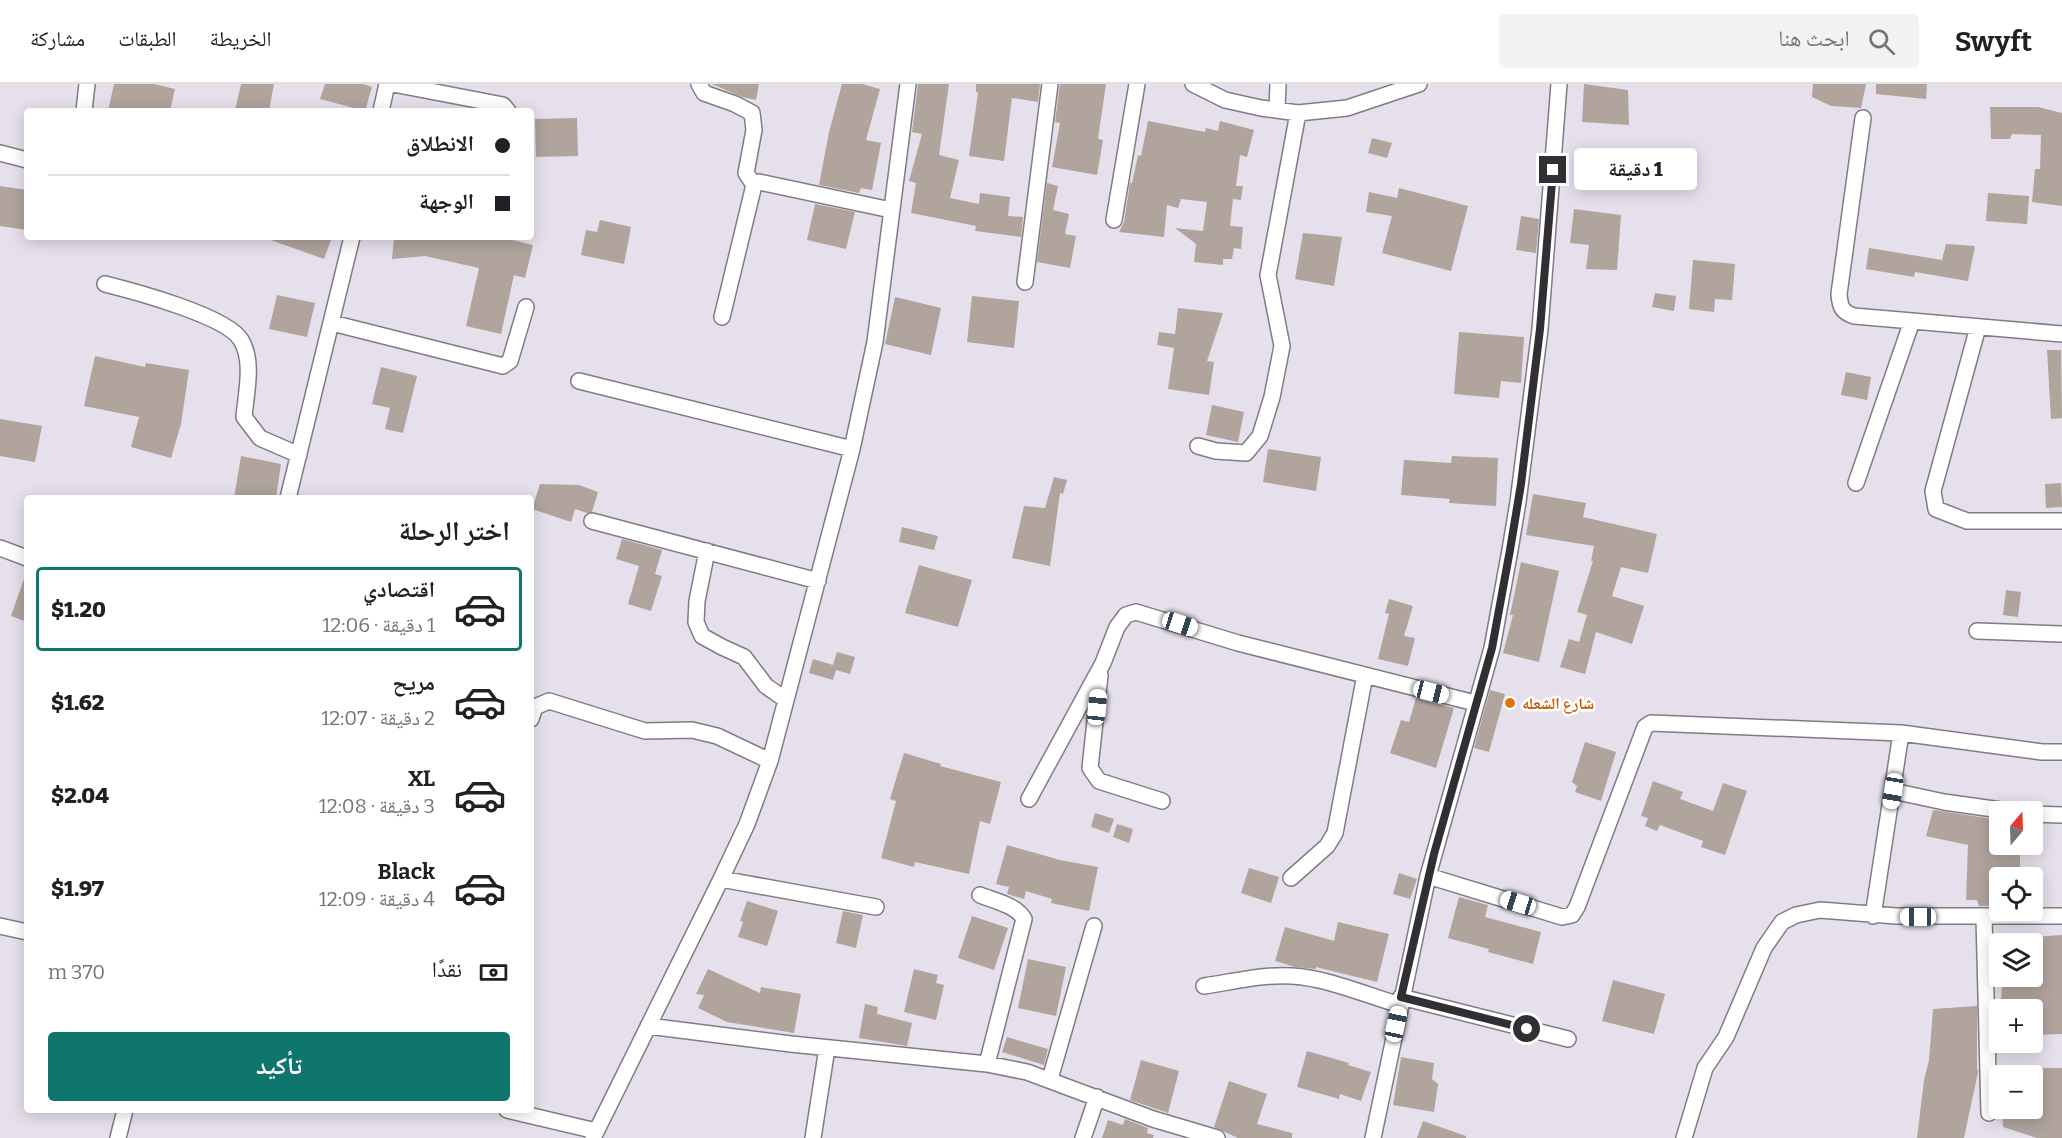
<!DOCTYPE html>
<html lang="ar">
<head>
<meta charset="utf-8">
<style>
  body { margin:0; font-family:Bitter,"Noto Naskh Arabic",serif; background:#f2f2f2; color:#202124; direction:rtl; height:100vh; display:flex; flex-direction:column; font-size:22px; white-space:nowrap }
  * { box-sizing:border-box; margin:0 }
  p { font-size:20px; color:#757577 }
  .icon { flex:none; width:33px; height:33px; fill:none; stroke:currentColor; stroke-width:2; stroke-linecap:round; stroke-linejoin:round }
  .map { position:relative; flex:1; overflow:hidden; direction:ltr }
  .panel { position:absolute; left:24px; top:411px; width:510px; height:618px; display:flex; flex-direction:column; background:#fff; border-radius:6px; box-shadow:0 3px 15px #0003; direction:rtl }
  .panel>* { flex:none }
  .hud { position:absolute; left:24px; top:24px; width:510px; height:132px; border-radius:6px; box-shadow:0 3px 15px #0003; direction:rtl; display:grid; align-content:center; height:132px; padding:0 24px; background:#fff }
  .needle { width:39px; rotate:19deg }
  .controls { position:absolute; left:1989px; top:717px; display:grid; gap:12px }
  .controls a { display:grid; place-items:center; width:54px; height:54px; border-radius:6px; background:#fff; box-shadow:0 3px 15px #0003; font-size:30px }
  .end { position:absolute; width:27px; height:27px; margin:-14px; border:8px solid #312f33; background:#fff; box-shadow:0 0 0 3px #fff }
  .from { border-radius:50% }
  .bubble { position:absolute; height:42px; border-radius:6px; background:#fff; box-shadow:0 3px 15px #0003; font-size:20px; font-weight:800; line-height:42px; text-align:center; direction:rtl }
  .car { position:absolute; width:18px; height:36px; margin:-18px -9px; border-radius:8px; box-shadow:0 0 4px 2px #0007; background:linear-gradient(#fff 24%,#345 0 40%,#fff 0 76%,#345 0 86%,#fff 0) }
  .hud b { display:flex; align-items:center; gap:21px; height:57px; font-size:22px }
  .hud b+b { border-top:2px solid #e0e0e0 }
  .hud i { width:15px; height:15px; background:#202124 }
  ul { padding:0; list-style:none }
  li { display:flex; align-items:center; gap:18px; height:84px; margin:0 12px 9px; padding:0 12px; border:3px solid transparent; border-radius:6px }
  li div { flex:1 }
  li b { display:block; font-size:22px }
  li em { font-style:normal; font-weight:800 }
  li.active { border-color:#0f766e }
  li>.icon { width:54px; height:54px; stroke-width:1.5 }
  h2 { padding:0 24px; font-size:27px; line-height:72px }
  .pay { display:flex; align-items:center; gap:15px; height:66px; padding:0 24px; font-size:22px }
  .pay p { margin-inline-start:auto }
  .cta { display:flex; gap:12px; margin-top:auto; padding:12px 24px }
  .cta a { flex:1; height:69px; border-radius:6px; background:#0f766e; color:#fff; font-size:24px; font-weight:800; line-height:69px; text-align:center }
  header { display:flex; align-items:center; gap:36px; box-sizing:border-box; height:84px; padding:0 30px; background:#fff; border-bottom:2px solid #e0e0e0 }
  header strong { font-size:28px }
  nav { display:flex; gap:33px; margin-inline-start:auto; font-size:21px }
  .search { width:420px; height:54px; background:#f2f2f2; display:flex; align-items:center; gap:15px; box-sizing:border-box; padding:0 21px; border-radius:6px; color:#757577; font-size:22px }
  .map>svg:first-child { display:block }
</style>
</head>
<body>
<header>
<strong>Swyft</strong>
<div class="search"><svg class="icon" aria-label="search" viewBox="0 0 24 24"><circle cx="10" cy="10" r="6"/><path d="M15 15l6 6"/></svg>ابحث هنا</div>
<nav><a>الخريطة</a><a>الطبقات</a><a>مشاركة</a></nav>
</header>
<div class="map">
<svg width="2062" height="1054" viewBox="0 0 2062 1054">
  <rect width="100%" height="100%" fill="#e6e0ec"/>
  <!-- building -->
  <path fill="#b0a49d" d="M114,0H154L175,5L170,27H108Z
    M241,0H274L269,27H235Z
    M325,0H363L372,3L365,27L320,15Z
    M712,0H759L756,16L742,13Z
    M842,0H862L880,5L866,56L881,59L872,106L861,104L859,109L819,101L829,48Z
    M918,0H949L939,71L959,76L950,114L979,120L980,109L1010,113L1008,132L1023,133L1021,153L975,147L976,142L911,129L916,99L909,97L922,50L912,48Z
    M976,0H1040L1038,18L1012,14L1004,77L969,72L978,9L976,8Z
    M1060,0H1106L1098,55L1103,56L1097,91L1052,83L1060,39L1055,38Z
    M1584,0L1628,6L1629,41L1582,38Z
    M1813,0H1866L1861,24L1831,22L1812,13Z
    M1876,0H1927L1926,15L1876,10Z
    M1990,23H2038L2062,29V122L2032,118L2035,85H2040L2041,51L2012,50L2010,55H1991Z
    M577,34L578,72L536,73L535,35Z
    M1148,37L1205,48L1206,44L1218,47L1220,37L1254,46L1247,73L1240,71L1236,102H1243L1241,116L1233,115L1230,142L1243,143L1241,165L1234,164L1232,175H1223V181L1194,178L1196,160L1175,144L1203,147L1207,118L1181,115L1178,124L1167,121L1164,153L1119,148L1124,138L1130,99H1132L1138,71L1141,72Z
    M1372,54L1392,59L1387,74L1368,69Z
    M1047,99L1058,102L1053,126L1069,130L1065,150L1076,152L1070,184L1037,178Z
    M0,102L27,106V146L0,142Z
    M1399,104L1468,122L1451,187L1382,169L1392,132L1366,128L1369,108L1397,114Z
    M1988,109L2029,112L2027,140L1986,137Z
    M815,120L855,128L846,165L807,156Z
    M1574,125L1621,131L1617,186L1586,185L1589,161L1570,159Z
    M1521,132L1539,135L1536,169L1516,166Z
    M600,136L631,143L624,180L581,171L586,146L597,148Z
    M1303,149L1342,153L1334,202L1295,195Z
    M268,153H332L324,175L268,155Z
    M394,153H500L533,161L525,194L514,191L501,250L466,242L479,184L425,172L392,175Z
    M1946,160L1975,162L1968,197L1915,188L1914,193L1866,185L1869,164L1942,176Z
    M1693,176L1735,180L1732,216L1715,215L1714,228L1689,225Z
    M1655,209L1676,212L1674,227L1652,223Z
    M277,211L315,219L307,253L269,245Z
    M972,212L1019,217L1014,264L967,258Z
    M895,213L941,224L931,271L885,260Z
    M1178,224L1223,229L1207,277L1214,278L1209,311L1168,305L1174,264L1157,261L1159,248L1175,250Z
    M1459,248L1524,253L1521,299L1501,297L1499,314L1454,310Z
    M2047,266H2061L2062,334L2051,335Z
    M95,272L145,283L146,279L189,286L181,340L171,374L131,363L139,333L84,322Z
    M381,283L417,292L403,349L385,345L390,324L372,320Z
    M1846,288L1871,293L1867,316L1841,311Z
    M1212,321L1244,328L1238,358L1206,351Z
    M0,335L42,342L35,378L0,372Z
    M1268,365L1321,373L1316,407L1263,398Z
    M241,372L281,380L276,414H234Z
    M1452,372L1498,374L1496,422L1449,419L1450,415L1401,411L1404,376L1451,379Z
    M1054,393L1067,396L1063,410L1060,409L1050,482L1012,474L1024,422L1045,424Z
    M2061,399L2062,423L2046,424L2045,400Z
    M540,400L579,401L598,408L592,428L587,429L575,425L571,438L532,425Z
    M1533,410L1586,419L1583,433L1657,450L1648,489L1621,483L1612,512L1644,522L1632,560L1596,548L1585,590L1560,583L1569,555L1579,558L1587,531L1577,528L1593,477H1591L1594,462L1526,451Z
    M902,443L938,452L934,466L899,458Z
    M622,455L662,466L655,490L662,492L651,527L628,520L639,482L616,475Z
    M1521,478L1559,487L1539,578L1503,569L1513,531H1510Z
    M919,481L972,496L958,543L905,529Z
    M25,492H27V538L11,532Z
    M2006,506L2021,508L2018,533L2003,531Z
    M1389,515L1413,522L1404,552L1415,554L1408,582L1378,575L1389,530L1385,529Z
    M837,568L855,573L850,590L836,586L833,596L809,589L813,575L833,581Z
    M1490,606L1505,610L1489,668L1474,664Z
    M1416,614L1454,624L1436,684L1390,669L1401,636L1409,638Z
    M1585,658L1616,668L1601,717L1575,708L1577,702L1572,698Z
    M904,669L941,680L940,682L1001,698L990,740L980,737L969,790L915,778L914,783L881,774L896,717L890,715Z
    M1653,697L1683,708L1680,715L1713,727L1723,699L1747,707L1725,771L1701,763L1703,757L1660,741L1657,747L1645,742L1648,734L1641,732Z
    M1933,726L2000,736V760H2020V794H2000V822H1979L1977,816H1966L1968,761L1926,752Z
    M1095,729L1114,735L1109,749L1091,743Z
    M1117,740L1133,745L1129,759L1113,753Z
    M1007,761L1060,776L1098,783L1089,827L1051,819L1052,815L1026,807L1024,815L1007,810L1009,803L996,800Z
    M1249,784L1279,793L1271,819L1241,809Z
    M1399,789L1417,795L1410,815L1393,810Z
    M1459,813L1488,821L1485,833L1541,848L1533,880L1488,868L1489,865L1448,854Z
    M747,817L778,827L767,862L738,853L743,838L740,837Z
    M843,827L863,831L856,864L836,859Z
    M972,832L1008,844L994,886L958,874Z
    M1338,838L1389,850L1377,898L1316,883V885L1295,883L1275,877L1285,843L1334,857Z
    M2062,851V950L2032,951V926H2000L2003,892H2032V853Z
    M1028,875L1066,883L1056,932L1018,924Z
    M708,885L760,909L761,903L801,910L794,949L727,938L698,924L704,911L696,910Z
    M914,885L938,891L936,899L944,901L936,936L904,928Z
    M1613,896L1665,910L1654,950L1602,937Z
    M865,920L878,923L877,930L912,939L907,962L859,954Z
    M1977,922V984L1978,988L1964,1054H1917L1924,996L1929,976L1933,925Z
    M1007,953L1048,965L1044,981L1002,968Z
    M1307,967L1349,979L1348,981L1371,988L1361,1017L1340,1010L1339,1015L1297,1003Z
    M1401,973L1434,979L1432,995L1438,1000L1434,1028L1393,1021Z
    M1141,976L1179,987L1168,1029L1130,1016Z
    M2032,984H2062V1054H2037L2003,1043L2002,1024H2032Z
    M1229,997L1267,1010L1257,1040L1292,1049V1054H1238L1214,1043Z
    M1125,1035L1148,1044L1147,1049L1154,1051L1153,1054H1102L1108,1036L1123,1041Z
    M1423,1037L1466,1052V1054H1417Z"/>
  <g fill="none" stroke-linecap="round" stroke-linejoin="round">
    <defs>
      <path id="street" d="M393,0L503,21L508,27
        M699,0L704,9L735,20L752,29L754,46L746,89L754,101
        M1193,0L1225,16L1261,24L1298,29L1347,24L1419,0
        M1277,26L1278,0
        M84,27L87,0
        M381,27L387,0
        M1863,34L1839,210C1840,223 1842,228 1854,232L2062,250
        M0,69L27,76
        M1114,136L1137,0
        M1025,198L1050,0
        M105,200C133,207 227,232 241,256C254,277 246,309 244,333L260,354L299,371
        M722,233L754,101L759,98L891,126
        M332,239L503,282L510,277L526,223
        M1978,243L1933,407L1936,425L1967,437H2062
        M579,297L852,365
        M1198,362L1216,367L1246,369L1260,352L1272,313L1282,262L1268,191L1298,29
        M1856,399L1912,237
        M288,414L352,153
        M592,437L818,497
        M0,464L27,474
        M707,467L697,517L696,538L702,552L722,563L744,573L766,602L786,616
        M1977,547L2062,550
        M1100,591L1090,684L1099,697L1162,717
        M531,635L535,623L549,617L645,647L692,646L717,652L770,677
        M1893,707L1944,718L2015,728
        M1029,715L1103,579L1117,543L1126,531L1136,528L1238,559L1475,619
        M2032,730L2062,731
        M1428,792L1562,833L1572,831L1577,823L1645,643L1651,639L1901,649L2042,668H2062
        M1291,794L1327,762L1335,749L1365,591
        M721,795L876,823
        M980,811C995,817 1016,821 1024,835L987,980
        M1873,832L1901,649
        M1984,833L1989,1029
        M0,842L27,848
        M1204,902C1232,898 1263,890 1292,892C1327,894 1366,911 1400,921
        M1401,913L1568,955
        M648,942L791,960L987,980L1027,988L1153,1035L1217,1054
        M1050,995L1094,842
        M507,1026L596,1047
        M118,1054L125,1026
        M593,1054L721,795L747,740L770,677L852,365L875,258L908,0
        M813,1054L827,964
        M1083,1054L1097,1013
        M1373,1054L1428,792L1492,564L1510,466L1518,418L1540,245L1559,0
        M1684,1054L1705,984L1726,953L1764,864L1782,838L1796,831L1820,826L1896,832H2062"/>
    </defs>
    <!-- street casing -->
    <use href="#street" stroke="#807b86" stroke-width="18"/>
    <!-- street -->
    <use href="#street" stroke="#fff" stroke-width="15"/>
  </g>
  <g fill="none" stroke-linecap="round" stroke-linejoin="round">
    <!-- route -->
    <path stroke="#312f33" stroke-width="8" d="M1527,945L1401,913L1434,770L1492,564L1510,466L1521,400L1540,245L1553,86"/>
  </g>
  <!-- markers -->
  <circle fill="#e8710a" stroke="#fff" stroke-width="2" cx="1510" cy="619" r="6"/>
  <g text-anchor="middle" stroke-width="5" stroke-linejoin="round" paint-order="stroke">
    <!-- food labels -->
    <g font-size="16" font-weight="bold" fill="#c56008" stroke="#fff" text-anchor="start">
      <text x="1522" y="625">شارع الشعله</text>
    </g>
  </g>
</svg>
<div class="controls">
<a><svg class="needle" viewBox="-14 -14 28 28"><path d="M0-13l5 13h-10z" fill="#e53935"/><path d="M0 13l5-13h-10z" fill="#757577"/></svg></a>
<a><svg class="icon" aria-label="locate" viewBox="0 0 24 24"><circle cx="12" cy="12" r="6"/><path d="M12 2v4M12 18v4M2 12h4M18 12h4"/></svg></a>
<a><svg class="icon" aria-label="layers" viewBox="0 0 24 24"><path d="M12 4l9 5-9 5-9-5zM3 14l9 5 9-5"/></svg></a>
<a>+</a>
<a>−</a>
</div>
<i class="end from" style="left:1527px;top:945px"></i>
<i class="end" style="left:1553px;top:86px"></i>
<div class="bubble" style="left:1574px;top:64px;width:123px">1 دقيقة</div>
<i class="car" style="left:1180px;top:540px;rotate:108deg"></i>
<i class="car" style="left:1431px;top:608px;rotate:104deg"></i>
<i class="car" style="left:1097px;top:623px;rotate:6deg"></i>
<i class="car" style="left:1893px;top:707px;rotate:189deg"></i>
<i class="car" style="left:1518px;top:819px;rotate:287deg"></i>
<i class="car" style="left:1918px;top:833px;rotate:270deg"></i>
<i class="car" style="left:1396px;top:940px;rotate:12deg"></i>
<div class="hud">
<b><i class="from"></i>الانطلاق</b>
<b><i></i>الوجهة</b>
</div>
<section class="panel">
<h2>اختر الرحلة</h2>
<ul>
<li class="active"><svg class="icon" aria-label="car" viewBox="0 0 24 24"><path d="M5 17H2v-5l4-1 3-4h7l3 4 3 1v5h-3M9 17h6M6 11h13"/><circle cx="7" cy="17" r="2"/><circle cx="17" cy="17" r="2"/></svg><div><b>اقتصادي</b><p>1 دقيقة · 12:06</p></div><em>$1.20</em></li>
<li><svg class="icon" aria-label="car" viewBox="0 0 24 24"><path d="M5 17H2v-5l4-1 3-4h7l3 4 3 1v5h-3M9 17h6M6 11h13"/><circle cx="7" cy="17" r="2"/><circle cx="17" cy="17" r="2"/></svg><div><b>مريح</b><p>2 دقيقة · 12:07</p></div><em>$1.62</em></li>
<li><svg class="icon" aria-label="car" viewBox="0 0 24 24"><path d="M5 17H2v-5l4-1 3-4h7l3 4 3 1v5h-3M9 17h6M6 11h13"/><circle cx="7" cy="17" r="2"/><circle cx="17" cy="17" r="2"/></svg><div><b>XL</b><p>3 دقيقة · 12:08</p></div><em>$2.04</em></li>
<li><svg class="icon" aria-label="car" viewBox="0 0 24 24"><path d="M5 17H2v-5l4-1 3-4h7l3 4 3 1v5h-3M9 17h6M6 11h13"/><circle cx="7" cy="17" r="2"/><circle cx="17" cy="17" r="2"/></svg><div><b>Black</b><p>4 دقيقة · 12:09</p></div><em>$1.97</em></li>
</ul>
<div class="pay"><svg class="icon" aria-label="cash" viewBox="0 0 24 24"><path d="M3 7h18v10H3z"/><circle cx="12" cy="12" r="2"/></svg>نقدًا<p>370 m</p></div>
<div class="cta"><a>تأكيد</a></div>
</section>
</div>
</body>
</html>
